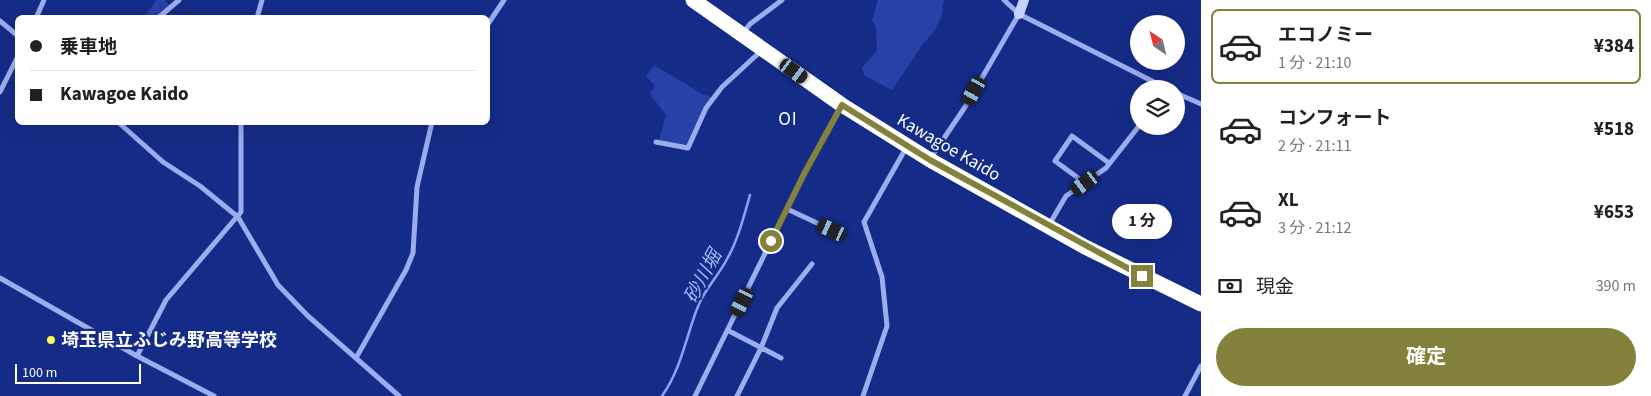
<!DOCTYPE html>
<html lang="ja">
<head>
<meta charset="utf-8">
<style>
  body { margin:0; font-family:"Source Sans 3","Noto Sans JP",sans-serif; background:#f6f6f6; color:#202124; height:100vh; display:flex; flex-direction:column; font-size:19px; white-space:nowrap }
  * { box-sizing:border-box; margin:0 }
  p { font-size:16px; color:#757577 }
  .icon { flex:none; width:28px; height:28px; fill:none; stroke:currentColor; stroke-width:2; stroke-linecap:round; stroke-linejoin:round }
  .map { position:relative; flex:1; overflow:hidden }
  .side { display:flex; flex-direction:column; background:#fff; width:450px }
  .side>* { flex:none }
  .hud { position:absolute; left:15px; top:15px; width:475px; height:110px; border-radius:8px; box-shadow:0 5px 20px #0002; display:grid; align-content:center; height:110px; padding:0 15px; background:#fff }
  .needle { width:32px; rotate:325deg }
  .tools { position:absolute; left:1130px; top:15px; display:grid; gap:10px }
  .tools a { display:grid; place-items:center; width:55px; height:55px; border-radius:50%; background:#fff; box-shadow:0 5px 20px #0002; font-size:25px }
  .scale { position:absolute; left:15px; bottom:12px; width:126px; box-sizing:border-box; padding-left:5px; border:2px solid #fff; border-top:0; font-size:14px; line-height:18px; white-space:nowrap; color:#fff; -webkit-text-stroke:4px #152b88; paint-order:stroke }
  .end { position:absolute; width:22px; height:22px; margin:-11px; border:6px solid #84813c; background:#fff; box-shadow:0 0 0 2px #fff }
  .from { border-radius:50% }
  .bubble { position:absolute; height:35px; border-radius:18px; background:#fff; box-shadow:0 5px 20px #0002; font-size:16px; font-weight:700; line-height:35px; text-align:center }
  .car { position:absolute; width:15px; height:30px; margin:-15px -8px; border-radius:6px; box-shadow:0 0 4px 1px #0007; background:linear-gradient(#222 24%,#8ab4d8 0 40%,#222 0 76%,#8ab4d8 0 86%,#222 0) }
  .hud b { display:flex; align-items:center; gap:18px; height:48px; font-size:19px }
  .hud b+b { border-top:1px solid #e0e0e0 }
  .hud i { width:12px; height:12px; background:#202124 }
  ul { padding:9px 0 0; list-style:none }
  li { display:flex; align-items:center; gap:15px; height:75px; margin:0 10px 8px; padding:0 5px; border:2px solid transparent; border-radius:8px }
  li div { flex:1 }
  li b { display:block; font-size:19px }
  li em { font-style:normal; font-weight:700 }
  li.current { border-color:#84813c }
  li>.icon { width:45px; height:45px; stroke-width:1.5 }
  .pay { display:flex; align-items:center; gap:12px; height:55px; padding:0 15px; font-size:19px }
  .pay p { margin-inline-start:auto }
  .primary-button { display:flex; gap:10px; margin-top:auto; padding:10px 15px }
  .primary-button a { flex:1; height:58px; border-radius:30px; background:#84813c; color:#fff; font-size:20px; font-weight:700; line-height:58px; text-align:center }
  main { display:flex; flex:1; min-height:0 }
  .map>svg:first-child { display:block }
</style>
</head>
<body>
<main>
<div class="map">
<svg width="1201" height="396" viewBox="0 0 1201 396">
  <rect width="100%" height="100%" fill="#152b88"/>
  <!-- green -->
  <path fill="#2742a7" d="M156,0H165L169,5L155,17L144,18Z
    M878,0H944L941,17L935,30L923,44L892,90L865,76L862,68L877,50L876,27L872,20Z
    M654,65L704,95L706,94L712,98L689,144L685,146L659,140L666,115L650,94L655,86L646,76Z"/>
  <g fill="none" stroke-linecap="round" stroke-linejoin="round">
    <!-- stream -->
    <path stroke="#8da3f2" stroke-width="2.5" d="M662,396C682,368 686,335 699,304C706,288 719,275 727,259C738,240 744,216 750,195"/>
    <!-- street -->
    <path stroke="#9badef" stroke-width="5" d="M1004,0L1019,14L1168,89
      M36,18L44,0
      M158,18L179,0
      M257,18L262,0
      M0,21L18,36
      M488,24L504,0
      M743,33L750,24L782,0
      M0,92L18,56
      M1176,93L1201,104
      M118,122L163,162L200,186L238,217L278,285L308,316L399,396
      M656,142L688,148L706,108L722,87L761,51
      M930,159L965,107L1019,14
      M1085,183L1055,161L1072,136L1109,163
      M787,209L832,230
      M1049,225L1066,196L1106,168L1139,126
      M0,278L137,356L214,396
      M729,331L781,358
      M137,356L166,300L241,212V122
      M356,358L406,270L413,253L417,187L432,122
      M695,396L804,174L841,106
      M737,396L761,348L777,308L812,264
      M863,396L887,326L882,277L864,222L906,148
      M1185,396L1201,366"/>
    <!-- secondary -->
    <path stroke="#c8d2fa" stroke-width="10" d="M1019,14L1024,0"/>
    <!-- highway -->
    <path stroke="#fff" stroke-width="15" d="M693,0L842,105L930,160L1085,247L1201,304"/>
  </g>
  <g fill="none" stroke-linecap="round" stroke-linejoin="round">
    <!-- route -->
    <path stroke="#84813c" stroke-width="6" d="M771,241L804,174L842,105L930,160L1142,276"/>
  </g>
  <!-- markers -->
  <circle fill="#fff759" stroke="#152b88" stroke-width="2" cx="51" cy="340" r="5"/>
  <g text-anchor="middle" stroke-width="4.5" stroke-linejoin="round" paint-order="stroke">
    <!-- street labels -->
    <g font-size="18" fill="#fff" stroke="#152b88">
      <text transform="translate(949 147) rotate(30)" y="6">Kawagoe Kaido</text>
    </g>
    <!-- poi labels -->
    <g font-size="18" font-weight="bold" fill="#fff" stroke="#152b88" text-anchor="start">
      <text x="61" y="346">埼玉県立ふじみ野高等学校</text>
    </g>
    <!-- neighbourhood labels -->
    <g font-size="19" letter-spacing="1" fill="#fff" stroke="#152b88">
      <text x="788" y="125">OI</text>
    </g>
    <!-- water labels -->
    <g font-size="19" font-style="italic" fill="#a6b8f6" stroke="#152b88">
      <text transform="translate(702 276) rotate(-62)" y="7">砂川堀</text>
    </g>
  </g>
</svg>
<div class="tools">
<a><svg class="needle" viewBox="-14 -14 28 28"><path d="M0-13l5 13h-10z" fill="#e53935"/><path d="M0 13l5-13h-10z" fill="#757577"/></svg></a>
<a><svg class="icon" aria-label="layers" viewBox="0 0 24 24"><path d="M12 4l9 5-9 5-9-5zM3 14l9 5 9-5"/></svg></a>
</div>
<div class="scale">100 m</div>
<i class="end from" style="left:771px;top:241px"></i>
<i class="end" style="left:1142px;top:276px"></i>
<div class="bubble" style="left:1112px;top:204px;width:60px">1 分</div>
<i class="car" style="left:794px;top:71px;rotate:126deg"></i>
<i class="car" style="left:974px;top:91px;rotate:209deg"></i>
<i class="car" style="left:1085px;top:183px;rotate:234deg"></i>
<i class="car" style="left:832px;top:230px;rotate:295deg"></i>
<i class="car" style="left:742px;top:302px;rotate:206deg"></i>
<div class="hud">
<b><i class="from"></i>乗車地</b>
<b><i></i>Kawagoe Kaido</b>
</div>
</div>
<section class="side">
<ul>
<li class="current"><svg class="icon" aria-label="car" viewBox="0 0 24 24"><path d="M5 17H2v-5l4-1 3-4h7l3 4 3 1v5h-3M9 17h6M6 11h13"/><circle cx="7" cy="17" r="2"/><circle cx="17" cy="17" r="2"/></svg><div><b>エコノミー</b><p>1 分 · 21:10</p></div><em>¥384</em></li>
<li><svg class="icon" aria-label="car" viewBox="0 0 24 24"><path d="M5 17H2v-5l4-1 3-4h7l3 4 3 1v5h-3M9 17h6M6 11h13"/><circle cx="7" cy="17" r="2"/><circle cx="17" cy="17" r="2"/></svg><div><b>コンフォート</b><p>2 分 · 21:11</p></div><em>¥518</em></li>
<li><svg class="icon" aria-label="car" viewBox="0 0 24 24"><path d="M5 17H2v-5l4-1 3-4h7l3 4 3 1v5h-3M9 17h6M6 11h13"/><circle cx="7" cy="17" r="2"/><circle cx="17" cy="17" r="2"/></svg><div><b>XL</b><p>3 分 · 21:12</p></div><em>¥653</em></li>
</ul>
<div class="pay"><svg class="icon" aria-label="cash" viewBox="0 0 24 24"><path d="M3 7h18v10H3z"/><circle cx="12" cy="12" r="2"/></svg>現金<p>390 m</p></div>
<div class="primary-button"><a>確定</a></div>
</section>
</main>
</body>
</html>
